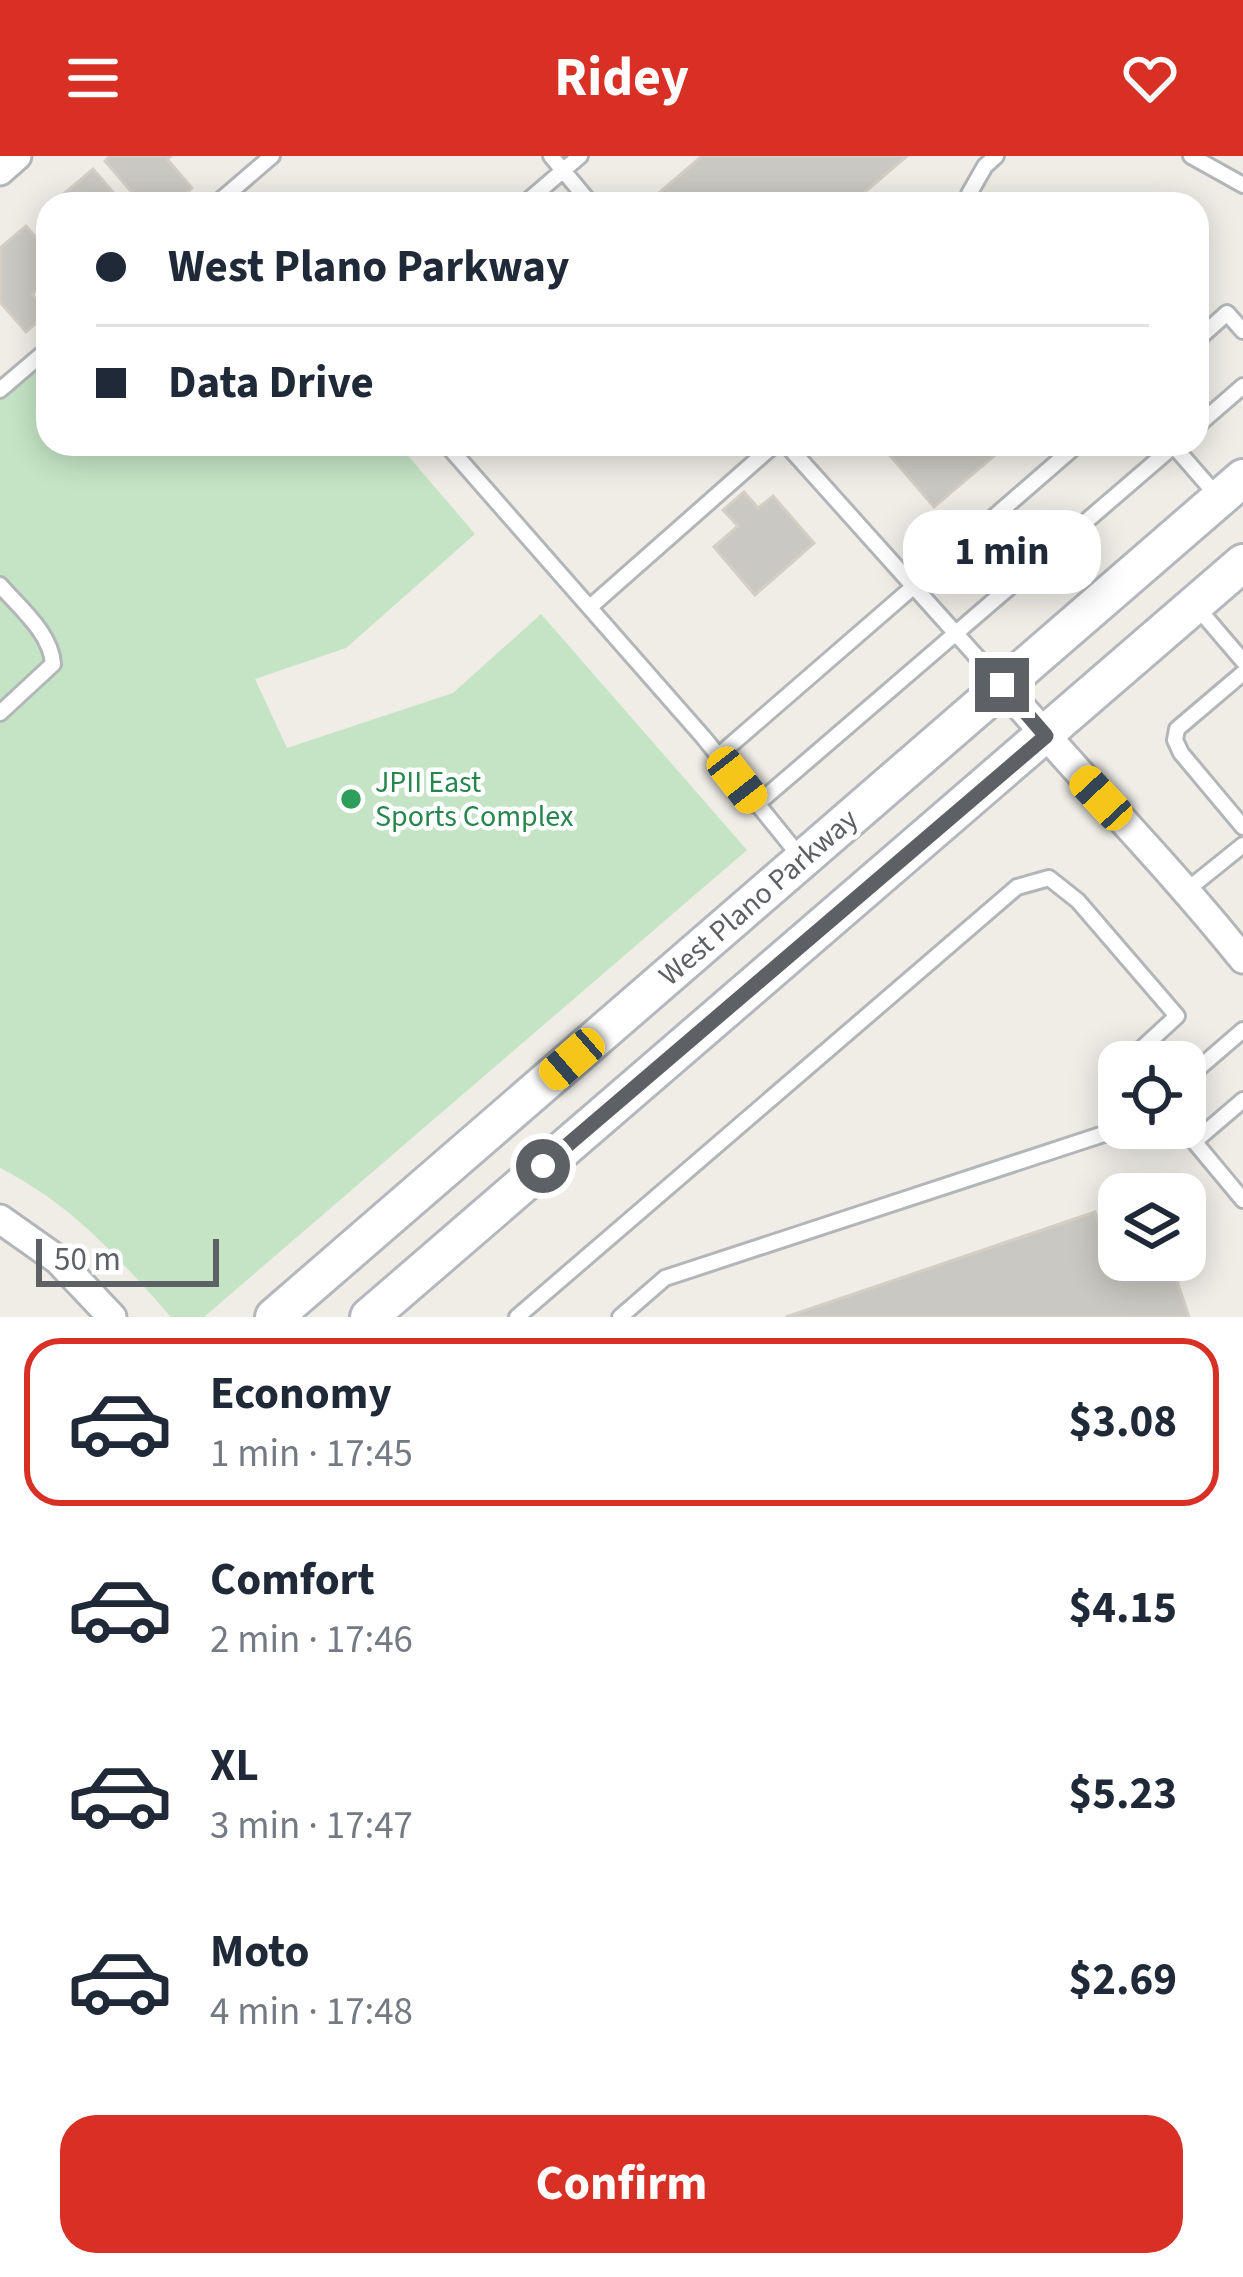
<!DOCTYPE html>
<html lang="en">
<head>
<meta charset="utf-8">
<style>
  body { margin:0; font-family:"Source Sans 3",sans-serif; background:#f2f2f3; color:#1f2937; height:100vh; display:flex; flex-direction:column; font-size:45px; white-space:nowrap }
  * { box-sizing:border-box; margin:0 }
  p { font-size:39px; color:#747a83 }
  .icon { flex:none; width:66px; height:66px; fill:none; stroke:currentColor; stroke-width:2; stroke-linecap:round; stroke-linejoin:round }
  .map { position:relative; height:1161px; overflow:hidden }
  .drawer { display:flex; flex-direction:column; background:#fff; flex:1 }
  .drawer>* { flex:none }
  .top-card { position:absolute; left:36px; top:36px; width:1173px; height:264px; border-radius:36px; box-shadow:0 6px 30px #0003; display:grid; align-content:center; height:264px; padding:0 60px; background:#fff }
  .buttons { position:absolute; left:1098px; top:885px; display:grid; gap:24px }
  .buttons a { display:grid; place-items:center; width:108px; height:108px; border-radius:24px; background:#fff; box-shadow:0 6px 30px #0003; font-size:60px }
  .scale { position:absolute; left:36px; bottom:30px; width:183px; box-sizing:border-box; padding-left:12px; border:6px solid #5d6165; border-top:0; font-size:33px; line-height:42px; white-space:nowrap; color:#5d6165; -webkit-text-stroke:9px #fff; paint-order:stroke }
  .end { position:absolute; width:54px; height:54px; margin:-27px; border:15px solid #5d6165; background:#fff; box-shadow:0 0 0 6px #fff }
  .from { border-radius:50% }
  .bubble { position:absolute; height:84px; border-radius:36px; background:#fff; box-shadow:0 6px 30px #0003; font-size:39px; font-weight:700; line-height:84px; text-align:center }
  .car { position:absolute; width:36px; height:72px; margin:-36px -18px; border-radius:15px; box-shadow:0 0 9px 3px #0007; background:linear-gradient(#f5c518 24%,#345 0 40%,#f5c518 0 76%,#345 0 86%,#f5c518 0) }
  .top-card b { display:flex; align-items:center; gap:42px; height:114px; font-size:45px }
  .top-card b+b { border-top:3px solid #e0e1e3 }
  .top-card i { width:30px; height:30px; background:#1f2937 }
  ul { padding:21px 0 0; list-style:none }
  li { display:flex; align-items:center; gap:36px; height:168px; margin:0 24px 18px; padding:0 36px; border:6px solid transparent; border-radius:36px }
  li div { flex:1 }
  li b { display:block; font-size:45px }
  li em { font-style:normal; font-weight:700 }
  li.selected { border-color:#d93025 }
  li>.icon { width:108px; height:108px; stroke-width:1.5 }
  .button { display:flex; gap:24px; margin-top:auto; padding:24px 60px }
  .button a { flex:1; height:138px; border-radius:36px; background:#d93025; color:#fff; font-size:48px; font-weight:700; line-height:138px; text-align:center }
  header { display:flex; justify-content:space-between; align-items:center; height:156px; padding:0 60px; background:#d93025; color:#fff; font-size:54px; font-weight:700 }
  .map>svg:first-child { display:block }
</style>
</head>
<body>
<header><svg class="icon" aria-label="menu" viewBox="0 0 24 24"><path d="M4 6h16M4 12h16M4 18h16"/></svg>Ridey<svg class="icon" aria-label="heart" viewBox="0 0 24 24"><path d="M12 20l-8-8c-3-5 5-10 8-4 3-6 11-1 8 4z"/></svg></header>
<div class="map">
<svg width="1243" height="1161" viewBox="0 0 1243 1161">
  <rect width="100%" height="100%" fill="#efede6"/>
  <!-- green -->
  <path fill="#c4e4c5" d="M48,203V288H398L475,378L346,492L255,523L287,592L453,537L541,458L747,694L204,1161H171C117,1100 74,1050 0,1012V244Z"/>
  <!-- building -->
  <path fill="#cac8c2" stroke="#d3cfc5" stroke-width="3" d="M110,0H171L167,3L192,32L174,48H142L105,5Z
    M702,0H907L851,48H646Z
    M93,13L123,48H52Z
    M26,70L48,96V124L32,138L48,157L26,176L0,146V92Z
    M880,288H1008L934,351Z
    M744,336L758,352L773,340L814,387L755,439L714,391L738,370L723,354Z
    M1095,1056L1114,1113L1141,1104H1170L1189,1161H786Z"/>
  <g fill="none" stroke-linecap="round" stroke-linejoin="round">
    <defs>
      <path id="lane" d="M551,0L591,48
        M1191,0L1243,29
        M216,48L272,0
        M524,48L580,0
        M973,48L969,38L985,10L996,0
        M1197,184L1227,157L1243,175
        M0,234L48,193
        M1197,270L1243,230
        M446,288L704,582L802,703
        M786,288L1002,529
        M1172,288L1219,342
        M0,429C19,451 51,477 53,508L0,557
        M1196,450L1243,505
        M590,451L775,288
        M1243,517L1177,573L1175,584L1181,597L1243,671
        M718,600L1078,288
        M756,649L1176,288
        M1187,734L1243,689
        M1185,924L1243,874
        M1183,972L1243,1044
        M1194,986L1243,944
        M517,1161L1017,731L1049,722L1078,745L1177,860L1127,906
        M620,1161L665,1122L1122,972"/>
      <path id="street" d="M0,15L17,0
        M1002,529C1081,622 1167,708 1243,803
        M0,1063L58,1104L112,1161"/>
      <path id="secondary" d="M274,1161L1243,322
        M369,1161L1243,407"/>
    </defs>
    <!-- lane casing -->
    <use href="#lane" stroke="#b3b6b9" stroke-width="20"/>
    <!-- street casing -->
    <use href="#street" stroke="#b3b6b9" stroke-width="33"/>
    <!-- secondary casing -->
    <use href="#secondary" stroke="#b4b8bc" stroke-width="42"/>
    <!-- lane -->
    <use href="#lane" stroke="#fff" stroke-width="14"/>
    <!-- street -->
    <use href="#street" stroke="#fff" stroke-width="27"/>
    <!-- secondary -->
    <use href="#secondary" stroke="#fff" stroke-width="36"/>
  </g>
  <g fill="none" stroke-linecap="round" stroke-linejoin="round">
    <!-- route -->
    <path stroke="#5d6165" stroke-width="15" d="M543,1010L1046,580L1002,529"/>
  </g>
  <!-- markers -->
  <circle fill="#2e9e5b" stroke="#fff" stroke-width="4.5" cx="351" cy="643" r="12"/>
  <g text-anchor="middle" stroke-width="9" stroke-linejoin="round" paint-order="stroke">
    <!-- leisure labels -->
    <g font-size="30" fill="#27864d" stroke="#fff" text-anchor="start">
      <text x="375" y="636">JPII East<tspan x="375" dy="34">Sports Complex</tspan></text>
    </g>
    <!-- street labels -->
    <g font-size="30" fill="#5d6165" stroke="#fff">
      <text transform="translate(758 741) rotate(-41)" y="10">West Plano Parkway</text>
    </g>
  </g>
</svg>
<div class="buttons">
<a><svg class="icon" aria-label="locate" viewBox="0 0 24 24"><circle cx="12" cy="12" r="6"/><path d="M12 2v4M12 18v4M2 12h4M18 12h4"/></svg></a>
<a><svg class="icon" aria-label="layers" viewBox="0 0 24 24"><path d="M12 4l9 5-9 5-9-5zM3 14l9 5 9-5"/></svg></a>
</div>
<div class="scale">50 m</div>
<i class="end from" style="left:543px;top:1010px"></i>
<i class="end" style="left:1002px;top:529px"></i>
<div class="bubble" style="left:903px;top:354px;width:198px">1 min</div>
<i class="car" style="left:737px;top:624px;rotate:142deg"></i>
<i class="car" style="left:1101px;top:642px;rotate:317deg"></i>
<i class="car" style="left:572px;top:903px;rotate:229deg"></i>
<div class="top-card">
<b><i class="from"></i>West Plano Parkway</b>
<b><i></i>Data Drive</b>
</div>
</div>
<section class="drawer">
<ul>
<li class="selected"><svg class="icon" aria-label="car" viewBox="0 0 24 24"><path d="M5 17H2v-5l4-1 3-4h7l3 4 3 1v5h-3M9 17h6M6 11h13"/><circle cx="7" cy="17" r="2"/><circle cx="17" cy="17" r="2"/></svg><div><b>Economy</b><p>1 min · 17:45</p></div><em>$3.08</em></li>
<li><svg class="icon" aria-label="car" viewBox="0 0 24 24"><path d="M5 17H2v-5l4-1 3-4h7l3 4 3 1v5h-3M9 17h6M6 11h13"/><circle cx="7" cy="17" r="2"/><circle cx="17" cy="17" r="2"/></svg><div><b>Comfort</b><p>2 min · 17:46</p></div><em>$4.15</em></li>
<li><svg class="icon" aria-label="car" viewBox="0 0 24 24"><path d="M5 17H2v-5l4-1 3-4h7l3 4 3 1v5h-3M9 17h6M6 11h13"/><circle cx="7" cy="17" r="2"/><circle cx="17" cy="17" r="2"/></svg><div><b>XL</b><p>3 min · 17:47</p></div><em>$5.23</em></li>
<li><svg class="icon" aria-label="car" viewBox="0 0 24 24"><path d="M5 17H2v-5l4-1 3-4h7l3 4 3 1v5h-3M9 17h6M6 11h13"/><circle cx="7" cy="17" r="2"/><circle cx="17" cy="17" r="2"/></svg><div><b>Moto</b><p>4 min · 17:48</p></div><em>$2.69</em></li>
</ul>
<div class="button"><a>Confirm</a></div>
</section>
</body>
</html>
